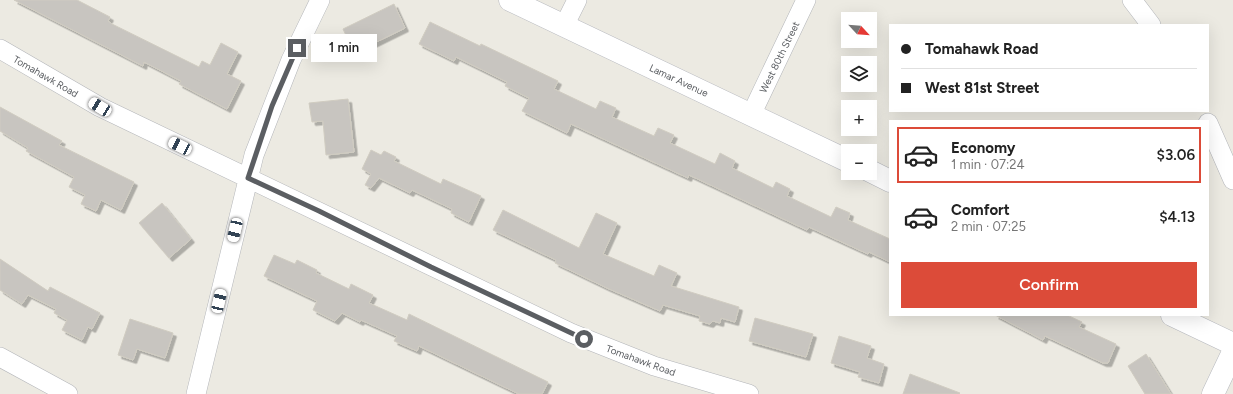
<!DOCTYPE html>
<html lang="en">
<head>
<meta charset="utf-8">
<style>
  body { margin:0; font-family:Figtree,sans-serif; background:#f6f6f6; color:#222; height:100vh; display:flex; flex-direction:column; font-size:15px; white-space:nowrap }
  * { box-sizing:border-box; margin:0 }
  p { font-size:13px; color:#767676 }
  .icon { flex:none; width:22px; height:22px; fill:none; stroke:currentColor; stroke-width:2; stroke-linecap:round; stroke-linejoin:round }
  .map { position:relative; flex:1; overflow:hidden }
  .panel { position:absolute; left:889px; top:120px; width:320px; height:196px; display:flex; flex-direction:column; background:#fff; border-radius:0px; box-shadow:0 4px 16px #0002 }
  .panel>* { flex:none }
  .guide { position:absolute; left:889px; top:24px; width:320px; height:88px; border-radius:0px; box-shadow:0 4px 16px #0002; display:grid; align-content:center; height:88px; padding:0 12px; background:#fff }
  .needle { width:26px; rotate:116deg }
  .controls { position:absolute; left:841px; top:12px; display:grid; gap:8px }
  .controls a { display:grid; place-items:center; width:36px; height:36px; border-radius:0px; background:#fff; box-shadow:0 4px 16px #0002; font-size:20px }
  .end { position:absolute; width:18px; height:18px; margin:-9px; border:5px solid #5b5e62; background:#fff; box-shadow:0 0 0 2px #fff }
  .from { border-radius:50% }
  .bubble { position:absolute; height:28px; border-radius:0px; background:#fff; box-shadow:0 4px 16px #0002; font-size:13px; font-weight:600; line-height:28px; text-align:center }
  .car { position:absolute; width:12px; height:24px; margin:-12px -6px; border-radius:5px; box-shadow:0 0 3px 1px #0007; background:linear-gradient(#fff 24%,#345 0 40%,#fff 0 76%,#345 0 86%,#fff 0) }
  .guide b { display:flex; align-items:center; gap:14px; height:38px; font-size:15px }
  .guide b+b { border-top:1px solid #e0e0e0 }
  .guide i { width:10px; height:10px; background:#222 }
  ul { padding:7px 0 0; list-style:none }
  li { display:flex; align-items:center; gap:12px; height:56px; margin:0 8px 6px; padding:0 4px; border:2px solid transparent; border-radius:0px }
  li div { flex:1 }
  li b { display:block; font-size:15px }
  li em { font-style:normal; font-weight:600 }
  li.on { border-color:#dc4b39 }
  li>.icon { width:36px; height:36px; stroke-width:1.5 }
  .primary-button { display:flex; gap:8px; margin-top:auto; padding:8px 12px }
  .primary-button a { flex:1; height:46px; border-radius:0px; background:#dc4b39; color:#fff; font-size:16px; font-weight:600; line-height:46px; text-align:center }
  .map>svg:first-child { display:block }
</style>
</head>
<body>
<div class="map">
<svg width="1233" height="394" viewBox="0 0 1233 394">
  <defs>
    <filter id="shadow"><feDropShadow dx="3.5" dy="3.5" stdDeviation="0" flood-color="#0004"/></filter>
  </defs>
  <rect width="100%" height="100%" fill="#eceae2"/>
  <!-- building -->
  <path fill="#c8c5c0" stroke="#d0ccc1" filter="url(#shadow)" d="M14,0H77L110,17L108,21L112,24L199,67L202,61L210,65L221,43L238,52L227,74L241,81L227,109L179,84L181,81L144,62L143,66Z
    M394,4L405,28L354,53L343,29Z
    M430,22L480,46L481,44L558,81L554,89L596,109L600,101L616,108L612,117L654,136L658,128L674,135L670,143L715,164L720,153L735,161L732,168L773,188L776,182L790,189L787,196L831,217L836,207L850,213L848,220L890,239V262L869,252L868,254L809,227L807,230L689,175L688,178L571,124L567,133L522,111L529,98L505,86L507,82L456,57L454,61L419,44Z
    M348,99L354,152L326,155L323,121L312,122L309,103Z
    M0,107L62,141L59,145L134,182L121,210L101,200L96,211L81,204L85,195L69,187L74,177L26,151L28,148L0,131Z
    M371,150L381,155L384,151L396,157L394,161L441,184L443,179L481,196L469,222L451,213L452,209L412,190L410,193L379,178L371,188L365,185L371,174L362,169Z
    M162,203L191,239L169,258L139,223Z
    M503,210L579,248L596,213L617,223L603,254L654,276L659,265L677,273L671,286L739,307L735,322L721,318L720,323L713,321L710,324L699,321L700,316L663,305L660,311L607,288L555,263L556,260L493,230Z
    M274,255L295,264L297,260L317,270L316,273L349,289L351,284L373,295L369,303L407,320L409,314L548,382L542,394H519L419,346L417,351L394,341L397,336L361,320L360,322L342,313L335,321L313,310L317,301L264,276Z
    M0,259L48,291L50,287L100,313L92,329L88,327L82,340L62,330L67,320L54,313L56,309L28,295L22,304L0,290Z
    M995,315H1067L1082,322L1079,327L1116,344L1108,363H1103L1045,336L1043,340Z
    M755,318L813,334L806,357L749,341Z
    M130,319L173,333L165,358L137,349L133,360L118,355Z
    M839,336L871,346L867,358L884,364L879,383L858,377L860,372L831,363Z
    M1146,354L1171,394H1145L1128,366Z
    M910,374L960,393L959,394H903Z"/>
  <g fill="none" stroke-linecap="round" stroke-linejoin="round">
    <defs>
      <path id="street" d="M1132,0L1151,25
        M564,26L577,0
        M0,49L100,107L571,333L654,366L749,394
        M751,115L806,0
        M1208,123L1233,180
        M0,357L68,394
        M196,394L254,155L291,60L320,0"/>
      <path id="secondary" d="M510,0L848,161
        M870,171L890,181
        M1172,315L1233,344
        M1213,394L1233,352"/>
    </defs>
    <!-- street casing -->
    <use href="#street" stroke="#b3b5b9" stroke-width="20"/>
    <!-- secondary casing -->
    <use href="#secondary" stroke="#b6b8be" stroke-width="23"/>
    <!-- street -->
    <use href="#street" stroke="#fff" stroke-width="19"/>
    <!-- secondary -->
    <use href="#secondary" stroke="#fff" stroke-width="22"/>
  </g>
  <g fill="none" stroke-linecap="round" stroke-linejoin="round">
    <!-- route -->
    <path stroke="#5b5e62" stroke-width="5" d="M297,48L272,106L248,178L319,211L431,267L584,339"/>
  </g>
  <g text-anchor="middle" stroke-width="3" stroke-linejoin="round" paint-order="stroke">
    <!-- street labels -->
    <g font-size="10" fill="#5b5e62" stroke="#fff">
      <text transform="translate(779 57) rotate(-64)" y="4">West 80th Street</text>
      <text transform="translate(46 76) rotate(30)" y="4">Tomahawk Road</text>
      <text transform="translate(679 80) rotate(25)" y="4">Lamar Avenue</text>
      <text transform="translate(641 360) rotate(20)" y="4">Tomahawk Road</text>
    </g>
  </g>
</svg>
<div class="controls">
<a><svg class="needle" viewBox="-14 -14 28 28"><path d="M0-13l5 13h-10z" fill="#e53935"/><path d="M0 13l5-13h-10z" fill="#767676"/></svg></a>
<a><svg class="icon" aria-label="layers" viewBox="0 0 24 24"><path d="M12 4l9 5-9 5-9-5zM3 14l9 5 9-5"/></svg></a>
<a>+</a>
<a>−</a>
</div>
<i class="end from" style="left:584px;top:339px"></i>
<i class="end" style="left:297px;top:48px"></i>
<div class="bubble" style="left:311px;top:34px;width:66px">1 min</div>
<i class="car" style="left:100px;top:107px;rotate:301deg"></i>
<i class="car" style="left:180px;top:146px;rotate:296deg"></i>
<i class="car" style="left:235px;top:230px;rotate:193deg"></i>
<i class="car" style="left:219px;top:301px;rotate:13deg"></i>
<div class="guide">
<b><i class="from"></i>Tomahawk Road</b>
<b><i></i>West 81st Street</b>
</div>
<section class="panel">
<ul>
<li class="on"><svg class="icon" aria-label="car" viewBox="0 0 24 24"><path d="M5 17H2v-5l4-1 3-4h7l3 4 3 1v5h-3M9 17h6M6 11h13"/><circle cx="7" cy="17" r="2"/><circle cx="17" cy="17" r="2"/></svg><div><b>Economy</b><p>1 min · 07:24</p></div><em>$3.06</em></li>
<li><svg class="icon" aria-label="car" viewBox="0 0 24 24"><path d="M5 17H2v-5l4-1 3-4h7l3 4 3 1v5h-3M9 17h6M6 11h13"/><circle cx="7" cy="17" r="2"/><circle cx="17" cy="17" r="2"/></svg><div><b>Comfort</b><p>2 min · 07:25</p></div><em>$4.13</em></li>
</ul>
<div class="primary-button"><a>Confirm</a></div>
</section>
</div>
</body>
</html>
